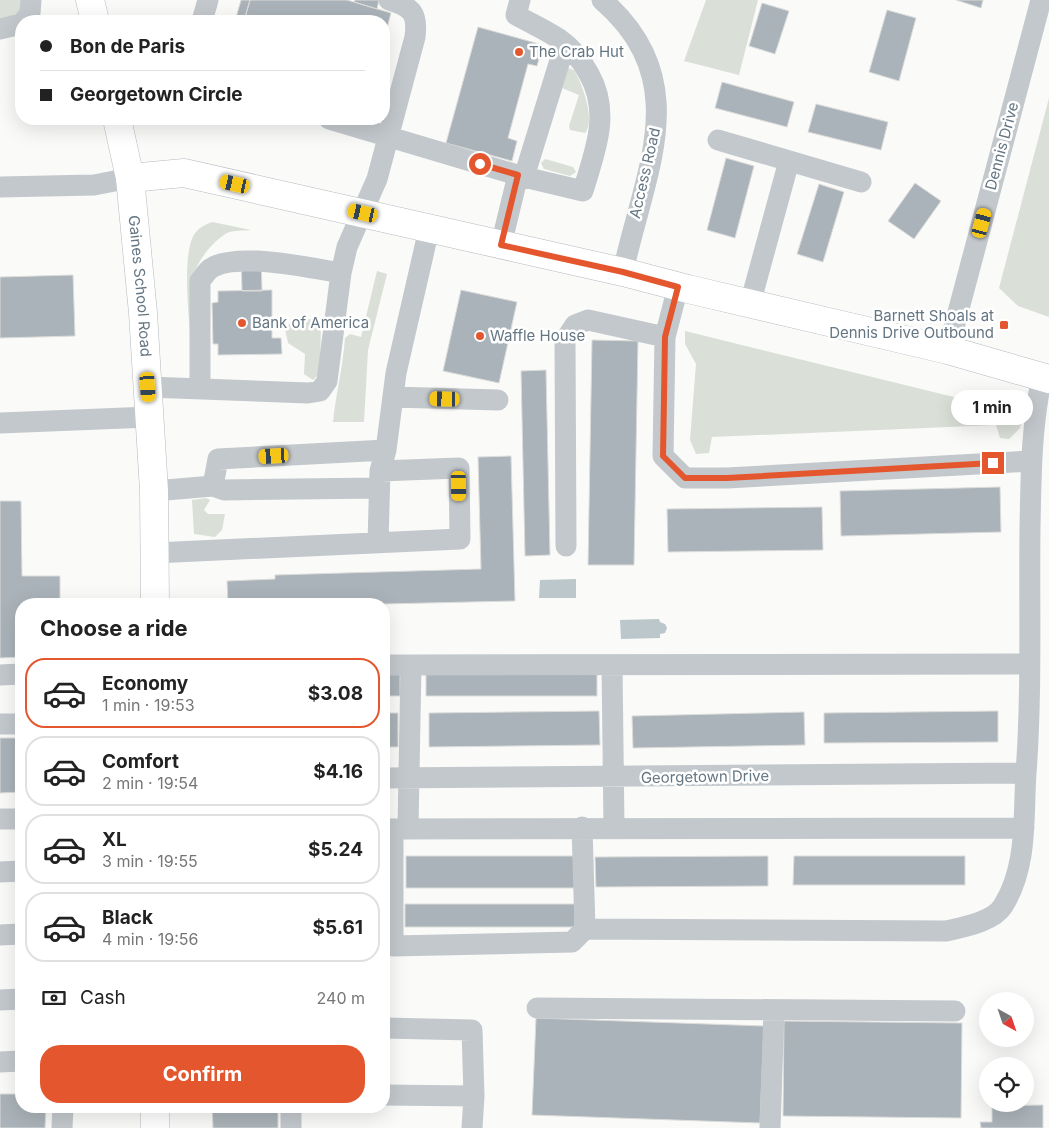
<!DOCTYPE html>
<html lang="en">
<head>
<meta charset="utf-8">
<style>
  body { margin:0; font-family:Inter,sans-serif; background:#f6f6f6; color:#222; height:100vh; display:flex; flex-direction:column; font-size:19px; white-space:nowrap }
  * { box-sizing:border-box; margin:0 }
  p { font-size:16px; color:#767676 }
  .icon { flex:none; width:28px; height:28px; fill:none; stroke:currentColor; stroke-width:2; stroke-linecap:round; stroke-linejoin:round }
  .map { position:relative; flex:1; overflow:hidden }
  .sheet { position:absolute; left:15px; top:598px; width:375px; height:515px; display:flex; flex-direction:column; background:#fff; border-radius:20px; box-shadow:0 5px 20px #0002 }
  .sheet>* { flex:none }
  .banner { position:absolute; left:15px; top:15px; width:375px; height:110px; border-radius:20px; box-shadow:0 5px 20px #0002; display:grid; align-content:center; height:110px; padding:0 25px; background:#fff }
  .needle { width:32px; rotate:140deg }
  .buttons { position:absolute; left:979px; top:992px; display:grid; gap:10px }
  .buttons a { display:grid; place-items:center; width:55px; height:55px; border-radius:50%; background:#fff; box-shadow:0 5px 20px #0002; font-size:25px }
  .end { position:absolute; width:22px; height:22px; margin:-11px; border:6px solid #e4572e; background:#fff; box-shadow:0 0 0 2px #fff }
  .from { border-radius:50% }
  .bubble { position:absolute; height:35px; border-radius:18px; background:#fff; box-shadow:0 5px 20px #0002; font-size:16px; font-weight:700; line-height:35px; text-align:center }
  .car { position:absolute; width:15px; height:30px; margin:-15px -8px; border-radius:6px; box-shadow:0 0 4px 1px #0007; background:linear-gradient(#f5c518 24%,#345 0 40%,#f5c518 0 76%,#345 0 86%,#f5c518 0) }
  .banner b { display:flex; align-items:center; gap:18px; height:48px; font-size:19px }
  .banner b+b { border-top:1px solid #e0e0e0 }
  .banner i { width:12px; height:12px; background:#222 }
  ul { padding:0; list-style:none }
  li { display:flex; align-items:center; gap:15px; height:70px; margin:0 10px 8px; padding:0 15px; border:2px solid #e0e0e0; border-radius:20px }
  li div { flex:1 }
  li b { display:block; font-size:19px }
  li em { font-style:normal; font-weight:700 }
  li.current { border-color:#e4572e }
  li>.icon { width:45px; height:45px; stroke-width:1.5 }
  h2 { padding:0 25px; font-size:22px; line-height:60px }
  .pay { display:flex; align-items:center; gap:12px; height:55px; padding:0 25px; font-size:19px }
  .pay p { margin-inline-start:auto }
  .cta { display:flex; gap:10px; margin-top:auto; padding:10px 25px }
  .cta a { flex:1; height:58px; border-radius:20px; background:#e4572e; color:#fff; font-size:20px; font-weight:700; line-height:58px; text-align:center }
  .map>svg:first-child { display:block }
</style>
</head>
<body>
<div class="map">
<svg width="1049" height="1128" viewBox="0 0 1049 1128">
  <rect width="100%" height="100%" fill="#fafaf8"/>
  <!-- green -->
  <path fill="#dadfd7" d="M0,0H21L25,10L0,23Z
    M706,0H758L739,75L684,61Z
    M568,68L574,70C582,83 596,120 585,133L570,130L569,126L579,95L562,88Z
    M1049,98V317L1018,306L999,288Z
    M545,159L573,167L576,172L570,176L544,169L541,163Z
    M212,222L251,230C244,231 233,230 227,233C212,242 197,261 193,277L192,352C190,327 180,250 196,232C200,227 206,224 212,222Z
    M377,271L387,274L368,350L364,422H333C336,393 343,367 345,338L350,334L361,337Z
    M318,318L321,320L320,373L313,380L304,374L305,354L288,343L285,329L291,322Z
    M685,331L1023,414L1020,428L1009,439L1000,438L996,425L712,437L709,453L696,454L690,440L696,364L685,344Z
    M206,498L210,500L204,510L208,514H225L222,530L215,537L194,534L192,500Z"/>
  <!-- water -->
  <path fill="#bbc7cb" d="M576,579V598H539L540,580Z
    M659,619L660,622L665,624L667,628L665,633L660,634V638L621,639L620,620Z"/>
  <!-- building -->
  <path fill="#aab3b9" stroke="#dcdcda" d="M241,0H250L244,21H235Z
    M250,0H347L391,13L384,39V21H244Z
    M355,0H379L377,9L354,2Z
    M956,0H983L981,8Z
    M762,3L789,11L775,54L749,46Z
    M887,10L916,18L899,81L869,72Z
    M478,27L543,45L537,66L528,64L508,138L517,141L512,161L446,143Z
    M722,82L794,102L787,127L715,108Z
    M816,104L888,122L881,150L808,132Z
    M726,158L754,166L735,238L707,230Z
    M915,183L941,201L914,239L888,221Z
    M819,184L844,192L823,262L797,254Z
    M261,251L262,291H242L241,252Z
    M73,275L75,336L0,338V277Z
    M272,290V338H281L282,354L218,355V344H213L212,303L218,302V291Z
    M461,290L517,302L499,383L443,371Z
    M592,340L638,341L634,565H588Z
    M546,370L550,555L525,556L521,371Z
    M511,456L515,601L384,604H228L227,581L275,579V575L481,569L478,457Z
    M1000,487L1001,532L841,536L840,491Z
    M0,501H21L22,576H60V604H21V657L0,658Z
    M822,507L823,550L668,552L667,509Z
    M597,672V696H426V673Z
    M384,673H400V696H384Z
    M599,711L600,745L429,747V713Z
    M998,711V742L824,743V713Z
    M804,712L805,745L633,748L632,716Z
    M384,713H398V747H384Z
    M0,738H21V792L0,793Z
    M406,856H577L576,888H406Z
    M768,856V886L596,887L595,857Z
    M794,856H965V885H793Z
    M405,904H575V927H405Z
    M536,1018L764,1026L760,1123L532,1115Z
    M784,1021L962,1023L961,1118L783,1116Z
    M0,1094H21V1106H46L45,1128H0Z
    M1043,1105V1128H981L980,1122H992V1106Z
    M212,1106H278V1128H213Z"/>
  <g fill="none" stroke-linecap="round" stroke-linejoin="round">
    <defs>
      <g id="major">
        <path d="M90,0L95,21"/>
        <path id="s1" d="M117,119L130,178L143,313L154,491L155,604"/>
        <path d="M130,178L184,173L623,272L688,289L948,350L1049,379"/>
        <path d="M155,1128V1106"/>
      </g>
    </defs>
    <!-- major casing -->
    <use href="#major" stroke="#b5babe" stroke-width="29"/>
    <!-- minor -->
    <path stroke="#c3c8cc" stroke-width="21" d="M602,0C696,81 644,172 623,272
      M24,21L30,13L31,0
      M202,21L208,0
      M0,29L21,24
      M329,119L524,177L583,191C595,151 611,113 589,74C582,61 572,48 559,39C546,30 530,23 516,15L520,0
      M718,140L861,182
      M524,177L565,44
      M0,187L94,185L130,178
      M501,245L518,175
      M678,287L665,337L663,456L685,478H727L1031,461
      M750,304L789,161
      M948,350L1041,0
      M148,387L308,393L320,391L327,381L341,273L347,247L377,179L415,37C418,13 412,7 389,0
      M200,389V281C203,278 206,272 210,269C234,251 311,268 341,273
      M393,397L498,400
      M0,423L150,417
      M213,486L218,459L386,450
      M154,491L213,486L224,490L379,488
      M378,542L380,471L386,450L396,373L429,229
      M566,546L565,340L575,325L588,320L665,337
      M154,553L460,539L459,468L380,471
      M384,665H411L408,828
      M411,665L1029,664
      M612,665L614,827
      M0,675L21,674
      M0,724H21
      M384,778L1026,773
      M0,819H21
      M582,827L585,929L946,931C963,927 993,922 1003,906C1028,866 1023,818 1026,773C1032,692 1029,609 1030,528C1031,477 1031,427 1042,377
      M384,829L1024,828
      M393,829V946L572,942L585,929
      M0,872L21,871
      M0,935L21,934
      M0,1000L21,999
      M537,1008L955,1011
      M384,1028L472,1030L474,1096L472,1128
      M0,1062L21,1061
      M384,1095L474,1096
      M291,1106V1128
      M62,1128L63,1106
      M770,1128L774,1010"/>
    <!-- major -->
    <use href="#major" stroke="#fff" stroke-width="28"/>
  </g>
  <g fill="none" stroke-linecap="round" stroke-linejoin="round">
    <!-- route -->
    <path stroke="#e4572e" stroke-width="6" d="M480,164L518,175L501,245L623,272L678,287L665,337L663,456L685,478H727L993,463"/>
  </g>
  <!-- markers -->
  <g fill="#e4572e" stroke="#fff" stroke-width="2">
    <circle cx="519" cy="52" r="5"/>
    <circle cx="242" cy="323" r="5"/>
    <rect x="999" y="320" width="10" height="10" rx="2.5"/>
    <circle cx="480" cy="336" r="5"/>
  </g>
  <g text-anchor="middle" stroke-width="5" stroke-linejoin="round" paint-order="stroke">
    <!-- poi labels -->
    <g font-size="15" fill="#657683" stroke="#fff" text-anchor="start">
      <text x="529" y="57">The Crab Hut</text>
      <text x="994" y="321" text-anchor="end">Barnett Shoals at<tspan x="994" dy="17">Dennis Drive Outbound</tspan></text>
      <text x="252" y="328">Bank of America</text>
      <text x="490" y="341">Waffle House</text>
    </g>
    <!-- street labels -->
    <g font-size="15" fill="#657683" stroke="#fff">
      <text transform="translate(1002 146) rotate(-75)" y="5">Dennis Drive</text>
      <text transform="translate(645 173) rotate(-77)" y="5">Access Road</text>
      <text dy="5" stroke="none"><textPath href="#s1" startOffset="169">Gaines School Road</textPath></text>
      <text transform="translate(705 777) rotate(-1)" y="5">Georgetown Drive</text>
    </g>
  </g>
</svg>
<div class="buttons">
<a><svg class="needle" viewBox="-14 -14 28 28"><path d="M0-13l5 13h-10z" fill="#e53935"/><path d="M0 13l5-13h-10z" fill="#767676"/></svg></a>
<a><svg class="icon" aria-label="locate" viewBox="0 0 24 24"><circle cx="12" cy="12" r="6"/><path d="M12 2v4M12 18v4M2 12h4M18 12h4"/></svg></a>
</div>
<i class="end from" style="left:480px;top:164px"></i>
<i class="end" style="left:993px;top:463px"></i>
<div class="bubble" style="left:951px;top:390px;width:82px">1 min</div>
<i class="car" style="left:235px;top:184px;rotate:283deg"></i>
<i class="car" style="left:363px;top:213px;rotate:283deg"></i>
<i class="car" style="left:982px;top:223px;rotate:15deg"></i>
<i class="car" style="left:148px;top:387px;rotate:176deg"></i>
<i class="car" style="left:445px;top:399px;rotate:271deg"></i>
<i class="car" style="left:274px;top:456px;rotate:267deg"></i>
<i class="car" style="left:459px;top:486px;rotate:179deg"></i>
<div class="banner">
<b><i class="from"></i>Bon de Paris</b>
<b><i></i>Georgetown Circle</b>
</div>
<section class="sheet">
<h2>Choose a ride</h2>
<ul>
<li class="current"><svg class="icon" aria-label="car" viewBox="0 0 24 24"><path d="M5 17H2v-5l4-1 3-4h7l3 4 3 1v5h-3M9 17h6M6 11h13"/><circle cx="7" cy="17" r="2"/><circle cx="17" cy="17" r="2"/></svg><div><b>Economy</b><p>1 min · 19:53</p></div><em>$3.08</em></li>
<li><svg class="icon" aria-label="car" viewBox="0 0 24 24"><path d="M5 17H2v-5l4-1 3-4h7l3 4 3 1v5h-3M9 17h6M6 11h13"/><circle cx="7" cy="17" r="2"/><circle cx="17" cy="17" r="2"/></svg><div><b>Comfort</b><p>2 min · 19:54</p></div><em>$4.16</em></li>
<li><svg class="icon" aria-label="car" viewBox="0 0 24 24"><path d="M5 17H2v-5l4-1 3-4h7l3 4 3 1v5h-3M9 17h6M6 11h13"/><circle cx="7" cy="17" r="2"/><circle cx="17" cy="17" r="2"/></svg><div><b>XL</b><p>3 min · 19:55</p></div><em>$5.24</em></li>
<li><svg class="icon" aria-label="car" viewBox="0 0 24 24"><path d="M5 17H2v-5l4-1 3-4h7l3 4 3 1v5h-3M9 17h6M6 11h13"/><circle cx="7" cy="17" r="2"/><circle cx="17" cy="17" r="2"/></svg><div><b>Black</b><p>4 min · 19:56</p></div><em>$5.61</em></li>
</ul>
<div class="pay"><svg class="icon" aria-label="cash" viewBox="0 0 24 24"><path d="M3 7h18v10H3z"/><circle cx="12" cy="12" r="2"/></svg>Cash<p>240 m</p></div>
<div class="cta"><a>Confirm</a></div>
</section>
</div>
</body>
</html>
